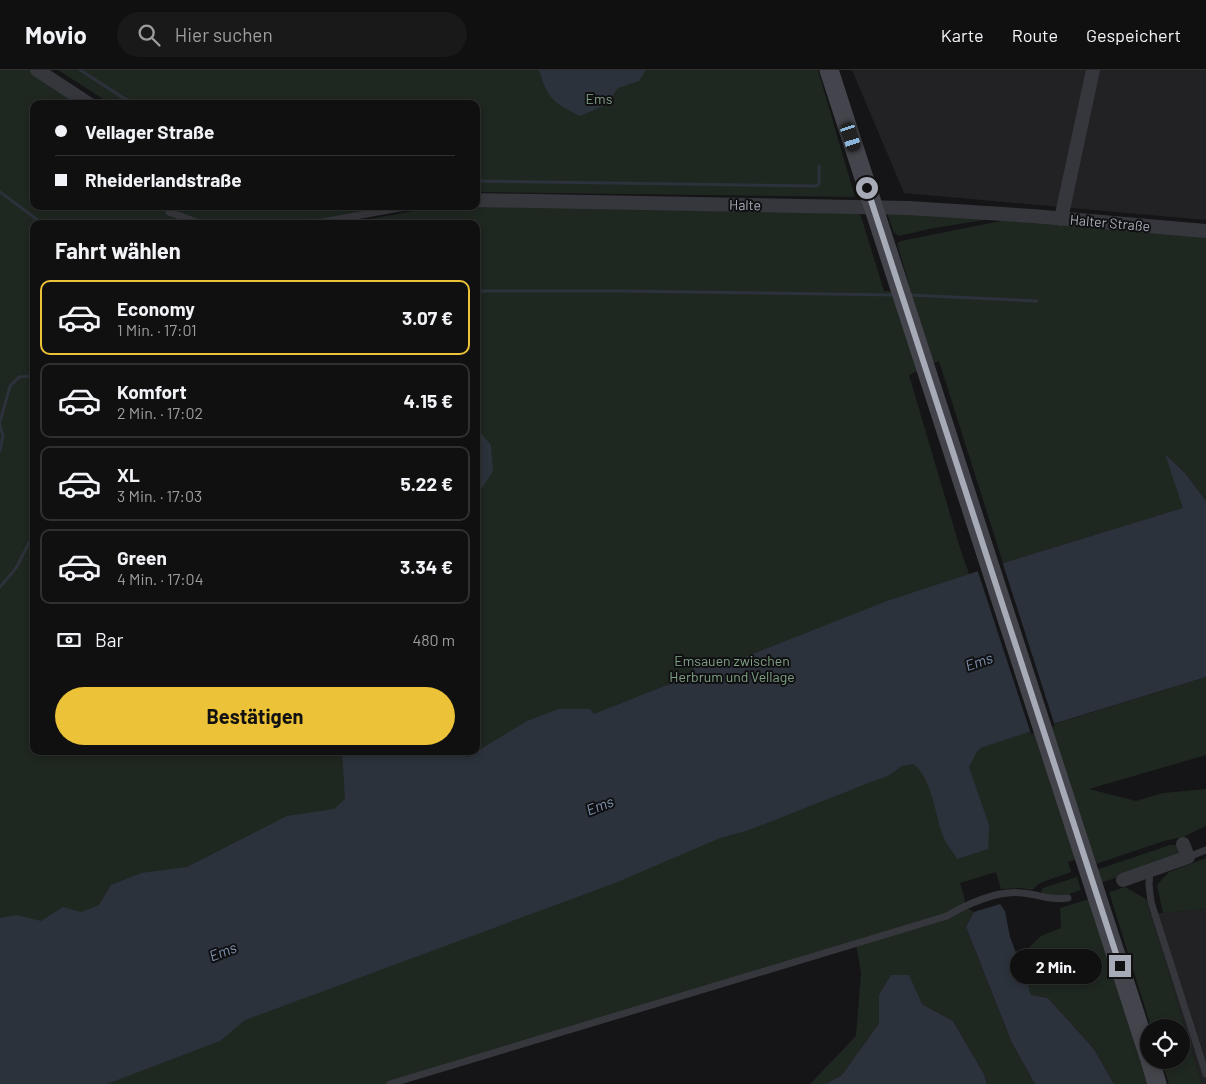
<!DOCTYPE html>
<html lang="de">
<head>
<meta charset="utf-8">
<style>
  body { margin:0; font-family:Barlow,sans-serif; background:#19191a; color:#f1f3f6; height:100vh; display:flex; flex-direction:column; font-size:19px; white-space:nowrap }
  * { box-sizing:border-box; margin:0 }
  p { font-size:16px; color:#9c9d9f }
  .icon { flex:none; width:28px; height:28px; fill:none; stroke:currentColor; stroke-width:2; stroke-linecap:round; stroke-linejoin:round }
  .map { position:relative; flex:1; overflow:hidden }
  .side { position:absolute; left:30px; top:150px; width:450px; height:535px; display:flex; flex-direction:column; background:#101011; border-radius:10px; box-shadow:0 2px 8px #0003,0 0 0 1px #303031 }
  .side>* { flex:none }
  .guide { position:absolute; left:30px; top:30px; width:450px; height:110px; border-radius:10px; box-shadow:0 2px 8px #0003,0 0 0 1px #303031; display:grid; align-content:center; height:110px; padding:0 25px; background:#101011 }
  .buttons { position:absolute; left:1140px; top:949px; display:grid; gap:10px }
  .buttons a { display:grid; place-items:center; width:50px; height:50px; border-radius:50%; background:#101011; box-shadow:0 2px 8px #0003,0 0 0 1px #303031; font-size:25px }
  .end { position:absolute; width:22px; height:22px; margin:-11px; border:6px solid #a7abb7; background:#111; box-shadow:0 0 0 2px #111 }
  .from { border-radius:50% }
  .bubble { position:absolute; height:35px; border-radius:18px; background:#101011; box-shadow:0 2px 8px #0003,0 0 0 1px #303031; font-size:16px; font-weight:700; line-height:35px; text-align:center }
  .car { position:absolute; width:15px; height:30px; margin:-15px -8px; border-radius:6px; box-shadow:0 0 4px 1px #0007; background:linear-gradient(#222 24%,#8ab4d8 0 40%,#222 0 76%,#8ab4d8 0 86%,#222 0) }
  .guide b { display:flex; align-items:center; gap:18px; height:48px; font-size:19px }
  .guide b+b { border-top:1px solid #303031 }
  .guide i { width:12px; height:12px; background:#f1f3f6 }
  ul { padding:0; list-style:none }
  li { display:flex; align-items:center; gap:15px; height:75px; margin:0 10px 8px; padding:0 15px; border:2px solid #303031; border-radius:10px }
  li div { flex:1 }
  li b { display:block; font-size:19px }
  li em { font-style:normal; font-weight:700 }
  li.current { border-color:#ecc238 }
  li>.icon { width:45px; height:45px; stroke-width:1.5 }
  h2 { padding:0 25px; font-size:22px; line-height:60px }
  .pay { display:flex; align-items:center; gap:12px; height:55px; padding:0 25px; font-size:19px }
  .pay p { margin-inline-start:auto }
  .cta { display:flex; gap:10px; margin-top:auto; padding:10px 25px }
  .cta a { flex:1; height:58px; border-radius:30px; background:#ecc238; color:#111; font-size:20px; font-weight:700; line-height:58px; text-align:center }
  header { display:flex; align-items:center; gap:30px; box-sizing:border-box; height:70px; padding:0 25px; background:#101011; border-bottom:1px solid #303031 }
  header strong { font-size:24px }
  nav { display:flex; gap:28px; margin-inline-start:auto; font-size:18px }
  .search { width:350px; height:45px; background:#19191a; display:flex; align-items:center; gap:12px; box-sizing:border-box; padding:0 18px; border-radius:28px; color:#9c9d9f; font-size:19px }
  .map>svg:first-child { display:block }
</style>
</head>
<body>
<header>
<strong>Movio</strong>
<div class="search"><svg class="icon" aria-label="search" viewBox="0 0 24 24"><circle cx="10" cy="10" r="6"/><path d="M15 15l6 6"/></svg>Hier suchen</div>
<nav><a>Karte</a><a>Route</a><a>Gespeichert</a></nav>
</header>
<div class="map">
<svg width="1206" height="1014" viewBox="0 0 1206 1014">
  <rect width="100%" height="100%" fill="#151517"/>
  <!-- built -->
  <path fill="#222124" d="M852,0H1206V150L904,123Z
    M1206,839V1014H1202L1150,844Z"/>
  <!-- green -->
  <path fill="#1f2721" d="M0,0H32L87,34H34V136H416L357,146L310,152L244,154H34V681H476V154H343L441,136L859,140L884,221L911,222L897,173L901,171L1006,150L1206,163V431L1185,403L1166,385L1184,438L1003,493L939,291L909,305L960,478L1025,663L1206,607V685L1089,719L1136,731L1163,723L1206,719V756L1183,767L1164,771L1096,794L1092,784L1068,792L1071,802L1040,813L1032,820L1021,818L1001,819L996,802L960,813L965,830L964,836L974,842L966,857L1012,973L1035,1014H987L984,1004L953,951L922,934L879,925V953L842,1005L826,1014H810L856,966L861,903L856,874L390,1014H0Z
    M58,0H818L855,127L476,122V34H111Z
    M886,141L1003,147L934,158L899,166L894,163Z
    M1170,775H1176L1179,778L1178,785L1174,789L1100,813L1096,800Z
    M1206,788V839L1163,843L1157,815L1169,802Z
    M1077,807L1081,820L1057,828L1042,823L1041,821L1043,818Z
    M1125,817L1146,829L1202,1014H1169L1161,990H1181V958L1151,957L1109,822Z
    M1089,829L1149,1014H1114L1094,979L1048,928L1031,925L1023,897L1018,888L1041,866L1061,858L1060,838Z"/>
  <!-- water -->
  <path fill="#2c323b" d="M539,0H646L639,11L618,18L606,35L580,46C553,32 548,30 539,0Z
    M476,358L491,375L493,401L476,427Z
    M1165,384L1185,403L1206,431V607L1053,654L980,678C975,683 973,691 969,697L989,755L988,779L957,789C953,781 947,776 944,768C934,744 934,713 914,694L902,696L888,706L871,712L749,760L720,768L615,813L245,950L220,971L107,1014H0V848L17,845L41,851L63,837L81,842L99,835L111,815L141,803L187,797L287,746L334,739L345,729L342,681H446L468,687L527,651L559,639H590L594,644L690,606L695,595L708,592L722,596L887,531L1003,493L1183,438Z
    M1000,834L1005,841L1010,867L1018,888L1023,897L1031,925L1048,928L1094,979L1114,1014H1035L1012,973L966,857L974,842Z
    M891,905H909L922,934L953,951L984,1004L987,1014H826L842,1005L879,953V925Z"/>
  <!-- pier -->
  <path fill="#151517" d="M1002,491L1055,656L1031,664L977,499Z"/>
  <g fill="none" stroke-linecap="round" stroke-linejoin="round">
    <!-- stream -->
    <path stroke="#2c323b" stroke-width="3" d="M80,0L122,27L136,34
      M476,108L482,111L816,116L819,114V96
      M0,122L43,154
      M476,221H623L894,225
      M908,225L1037,231
      M0,352L10,316L19,307L34,306
      M0,355L3,366L0,381
      M0,517L16,498L34,463"/>
    <!-- service -->
    <path stroke="#36373c" stroke-width="7" d="M169,142L202,154
      M252,154L323,152L410,136
      M1188,787L1206,780
      M1150,801L1149,815L1151,832L1206,1004
      M390,1014L947,846C967,834 998,820 1022,823C1038,824 1051,831 1068,828"/>
    <!-- minor -->
    <path stroke="#36373c" stroke-width="14" d="M37,0L89,34
      M476,130L909,138L1033,146L1206,161
      M1061,149L1093,0
      M1123,810L1188,787L1183,774"/>
    <!-- secondary -->
    <path stroke="#44454c" stroke-width="19" d="M829,0L1149,987
      M1150,990L1157,1014"/>
  </g>
  <g fill="none" stroke-linecap="round" stroke-linejoin="round">
    <!-- route -->
    <path stroke="#a7abb7" stroke-width="6" d="M867,118L1120,896"/>
  </g>
  <g text-anchor="middle" stroke-width="4" stroke-linejoin="round" paint-order="stroke">
    <!-- park labels -->
    <g font-size="14" fill="#7fa185" stroke="#101012">
      <text x="599" y="34">Ems</text>
      <text x="732" y="596">Emsauen zwischen<tspan x="732" dy="16">Herbrum und Vellage</tspan></text>
    </g>
    <!-- street labels -->
    <g font-size="14" fill="#a7abb7" stroke="#101012">
      <text transform="translate(745 135) rotate(1)" y="5">Halte</text>
      <text transform="translate(1110 153) rotate(5)" y="5">Halter Straße</text>
    </g>
    <!-- water labels -->
    <g font-size="15" font-style="italic" fill="#7f95b1" stroke="#101012">
      <text transform="translate(979 592) rotate(-19)" y="5">Ems</text>
      <text transform="translate(600 736) rotate(-21)" y="5">Ems</text>
      <text transform="translate(223 882) rotate(-21)" y="5">Ems</text>
    </g>
  </g>
</svg>
<div class="buttons">
<a><svg class="icon" aria-label="locate" viewBox="0 0 24 24"><circle cx="12" cy="12" r="6"/><path d="M12 2v4M12 18v4M2 12h4M18 12h4"/></svg></a>
</div>
<i class="end from" style="left:867px;top:118px"></i>
<i class="end" style="left:1120px;top:896px"></i>
<div class="bubble" style="left:1010px;top:879px;width:92px">2 Min.</div>
<i class="car" style="left:851px;top:67px;rotate:162deg"></i>
<div class="guide">
<b><i class="from"></i>Vellager Straße</b>
<b><i></i>Rheiderlandstraße</b>
</div>
<section class="side">
<h2>Fahrt wählen</h2>
<ul>
<li class="current"><svg class="icon" aria-label="car" viewBox="0 0 24 24"><path d="M5 17H2v-5l4-1 3-4h7l3 4 3 1v5h-3M9 17h6M6 11h13"/><circle cx="7" cy="17" r="2"/><circle cx="17" cy="17" r="2"/></svg><div><b>Economy</b><p>1 Min. · 17:01</p></div><em>3.07 €</em></li>
<li><svg class="icon" aria-label="car" viewBox="0 0 24 24"><path d="M5 17H2v-5l4-1 3-4h7l3 4 3 1v5h-3M9 17h6M6 11h13"/><circle cx="7" cy="17" r="2"/><circle cx="17" cy="17" r="2"/></svg><div><b>Komfort</b><p>2 Min. · 17:02</p></div><em>4.15 €</em></li>
<li><svg class="icon" aria-label="car" viewBox="0 0 24 24"><path d="M5 17H2v-5l4-1 3-4h7l3 4 3 1v5h-3M9 17h6M6 11h13"/><circle cx="7" cy="17" r="2"/><circle cx="17" cy="17" r="2"/></svg><div><b>XL</b><p>3 Min. · 17:03</p></div><em>5.22 €</em></li>
<li><svg class="icon" aria-label="car" viewBox="0 0 24 24"><path d="M5 17H2v-5l4-1 3-4h7l3 4 3 1v5h-3M9 17h6M6 11h13"/><circle cx="7" cy="17" r="2"/><circle cx="17" cy="17" r="2"/></svg><div><b>Green</b><p>4 Min. · 17:04</p></div><em>3.34 €</em></li>
</ul>
<div class="pay"><svg class="icon" aria-label="cash" viewBox="0 0 24 24"><path d="M3 7h18v10H3z"/><circle cx="12" cy="12" r="2"/></svg>Bar<p>480 m</p></div>
<div class="cta"><a>Bestätigen</a></div>
</section>
</div>
</body>
</html>
